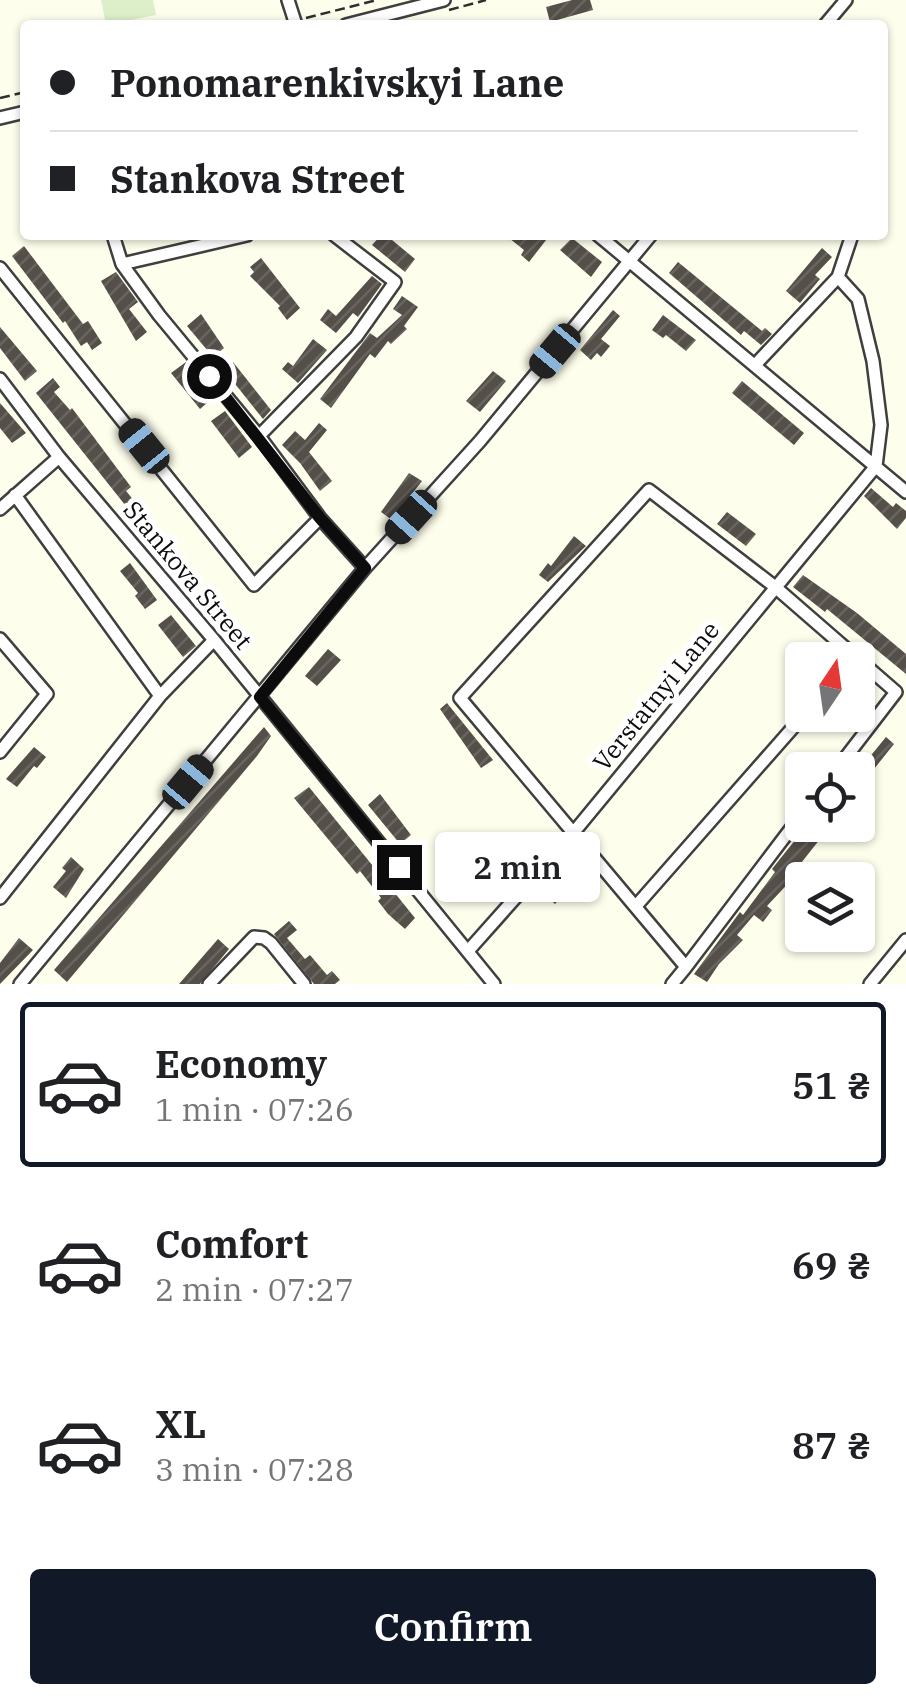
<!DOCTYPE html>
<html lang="en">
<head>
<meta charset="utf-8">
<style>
  body { margin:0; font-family:"IBM Plex Serif",serif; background:#f6f6f6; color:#202124; height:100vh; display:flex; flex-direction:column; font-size:38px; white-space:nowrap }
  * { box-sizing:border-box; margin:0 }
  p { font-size:32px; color:#757577 }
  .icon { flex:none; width:55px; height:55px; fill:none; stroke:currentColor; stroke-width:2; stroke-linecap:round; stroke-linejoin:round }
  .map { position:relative; height:984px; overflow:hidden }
  .panel { display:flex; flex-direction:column; background:#fff; flex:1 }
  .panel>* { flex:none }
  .banner { position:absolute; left:20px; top:20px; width:868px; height:220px; border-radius:10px; box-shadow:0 2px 8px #0004; display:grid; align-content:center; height:220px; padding:0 30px; background:#fff }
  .needle { width:65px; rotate:13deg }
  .tools { position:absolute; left:785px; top:642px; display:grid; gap:20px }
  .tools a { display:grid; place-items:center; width:90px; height:90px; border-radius:10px; background:#fff; box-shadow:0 2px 8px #0004; font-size:50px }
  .end { position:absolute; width:45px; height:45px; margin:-22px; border:12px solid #0c0c0c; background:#fff; box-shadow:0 0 0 5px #fff }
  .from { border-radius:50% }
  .bubble { position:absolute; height:70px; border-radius:10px; background:#fff; box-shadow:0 2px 8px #0004; font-size:32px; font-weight:600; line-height:70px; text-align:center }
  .car { position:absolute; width:30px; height:60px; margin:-30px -15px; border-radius:12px; box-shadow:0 0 8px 2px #0007; background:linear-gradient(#222 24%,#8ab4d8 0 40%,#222 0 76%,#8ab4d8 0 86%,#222 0) }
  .banner b { display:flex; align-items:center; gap:35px; height:95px; font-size:38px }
  .banner b+b { border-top:2px solid #e0e0e0 }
  .banner i { width:25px; height:25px; background:#202124 }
  ul { padding:18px 0 0; list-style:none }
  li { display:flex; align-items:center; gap:30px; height:165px; margin:0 20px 15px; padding:0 10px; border:5px solid transparent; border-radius:10px }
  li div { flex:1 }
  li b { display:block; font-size:38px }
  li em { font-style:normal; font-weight:600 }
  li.on { border-color:#111827 }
  li>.icon { width:90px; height:90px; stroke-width:1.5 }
  .primary-button { display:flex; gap:20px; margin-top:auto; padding:20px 30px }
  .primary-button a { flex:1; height:115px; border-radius:10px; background:#111827; color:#fff; font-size:40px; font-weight:600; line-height:115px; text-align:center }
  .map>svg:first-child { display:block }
</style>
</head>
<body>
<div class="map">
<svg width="906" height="984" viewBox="0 0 906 984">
  <defs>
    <pattern id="building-hatch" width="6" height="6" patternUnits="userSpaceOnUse" patternTransform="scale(2.5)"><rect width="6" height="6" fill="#554f49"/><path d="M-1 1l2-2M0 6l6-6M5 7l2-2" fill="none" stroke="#68645f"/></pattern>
  </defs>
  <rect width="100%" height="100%" fill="#fefeed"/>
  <!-- pitch -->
  <path fill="#dcefc9" d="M101,0H153L156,15L106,25Z"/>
  <!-- building -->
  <path fill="url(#building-hatch)" d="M572,0H590L593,10L550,22L546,7Z
    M381,235H386L415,259L405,272L372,245Z
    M505,235H550L529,262L521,255L524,250Z
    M572,238L602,262L591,277L560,250Z
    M24,246L83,324L88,321L102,343L92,350L87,342L81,346L65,321L63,323L12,256Z
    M822,248L832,257L815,275L820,279L800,303L786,291Z
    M261,258L300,308L287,320L278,308L280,306L250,276L254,272L250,267Z
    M678,262L762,331L765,328L772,334L761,345L744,331L741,335L669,273Z
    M116,272L138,302L129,309L147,332L136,341L101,281Z
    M372,276L382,284L358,317L353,313L336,333L320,320L328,309L336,316Z
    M402,296L418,307L404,326L407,329L391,344L388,341L375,358L370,354L331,408L320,399L370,333L377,338L402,315L393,309Z
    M613,310L620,316L601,339L610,346L601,357L597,353L591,360L580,350Z
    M201,314L224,348L213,357L187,326Z
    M663,315L696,340L686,351L666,335L663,338L652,330Z
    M0,327L37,371L25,381L0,348Z
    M313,339L327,350L298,383L282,369L288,362L293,366Z
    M186,362L214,397L200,409L171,373Z
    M233,362L271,410L263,419L224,370Z
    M493,371L506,381L480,412L466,401Z
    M53,378L60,387L54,392L70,410L72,408L131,487L126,491L145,514L137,520L36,393Z
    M742,381L804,433L794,445L732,393Z
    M0,403L26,433L12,443L0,428Z
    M225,411L252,447L239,458L211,421Z
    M319,423L327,430L309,452L332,481L320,491L300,463L282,445L295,431L305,440Z
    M409,473L422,481L392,520L381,512Z
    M871,488L893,507L896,503L906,511V518L897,529L864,496Z
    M727,512L756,534L746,546L717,524Z
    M574,536L586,546L548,582L539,575L548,563L551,566Z
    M130,563L157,600L145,609L135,596L138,593L120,571Z
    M803,575L857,613L906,654V674L827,609L825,612L793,587Z
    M171,615L196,646L183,657L158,625Z
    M328,649L341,660L317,686L305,676Z
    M447,703L493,760L481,768L440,709Z
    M264,727L271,736L257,756L67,982L54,970Z
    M886,737L894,744L866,779L863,777L858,784V770L852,767L863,754L868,759Z
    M34,747L46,757L37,768L34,766L17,787L6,779Z
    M309,787L415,918L405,929L388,914L378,901L381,898L360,871L357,874L294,798Z
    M380,794L411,835L400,844L368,805Z
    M807,825H814L824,834L794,872L796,875L767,906L772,910L763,922L754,915L737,935L743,940L719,964L707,982L694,974L740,912L743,915L775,872L772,869Z
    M571,856L582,864L561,890L565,893L555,904L541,892Z
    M71,857L84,869L66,898L53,887L66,871L62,868Z
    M289,921L297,930L287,938L305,959L310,955L327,975L332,971L340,980L335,984H314L274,934Z
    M19,938L33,950L0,984V963Z
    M218,939L229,949L200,984H179Z"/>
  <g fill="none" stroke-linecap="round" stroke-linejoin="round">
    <defs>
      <path id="minor" d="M288,0L296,25
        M346,25L444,0
        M825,25L846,0
        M0,118L25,112
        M113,235L122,264L159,315L259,436L320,518L365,568
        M598,235L906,492
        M122,264L247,235
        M0,268L254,585L320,518
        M755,365L838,277
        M0,379L59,457L214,640L494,984
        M259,436L356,337L395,282L334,235
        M0,509L59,457
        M0,639L47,694L0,752
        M160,696L214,640
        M802,814L686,967L460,698L649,490L774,586L896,692L836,770
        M0,898L160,696L15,495
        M636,906L804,715
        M468,951L574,832L876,466L881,425L873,361L858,299L838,277L852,235
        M20,984L365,568L480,441L651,235
        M209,984L254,937L264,938L271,943L304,984
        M672,984L686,967
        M870,984L906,940"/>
    </defs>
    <!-- minor casing -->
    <use href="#minor" stroke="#3f3f3f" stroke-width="16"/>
    <!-- path -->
    <path stroke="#2e2e2e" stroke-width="2.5" stroke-dasharray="10 5" stroke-linecap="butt" d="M449,10L486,0
      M306,18L377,0
      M0,98L25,92"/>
    <!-- minor -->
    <use href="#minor" stroke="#fff" stroke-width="11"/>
  </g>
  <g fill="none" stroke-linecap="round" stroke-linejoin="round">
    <!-- route -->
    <path stroke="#0c0c0c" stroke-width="12" d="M209,376L320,518L365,568L260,697L399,867"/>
  </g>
  <g text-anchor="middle" stroke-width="10" stroke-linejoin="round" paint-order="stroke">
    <!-- street labels -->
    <g font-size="25" fill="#0c0c0c" stroke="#fff">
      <text transform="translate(188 575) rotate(50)" y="9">Stankova Street</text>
      <text transform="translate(656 696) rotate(-51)" y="9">Verstatnyi Lane</text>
    </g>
  </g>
</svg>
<div class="tools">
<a><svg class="needle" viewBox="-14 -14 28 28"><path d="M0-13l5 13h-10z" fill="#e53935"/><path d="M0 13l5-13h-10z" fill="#757577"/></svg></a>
<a><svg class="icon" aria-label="locate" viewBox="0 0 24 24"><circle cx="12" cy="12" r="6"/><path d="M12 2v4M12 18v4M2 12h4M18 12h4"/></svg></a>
<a><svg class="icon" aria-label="layers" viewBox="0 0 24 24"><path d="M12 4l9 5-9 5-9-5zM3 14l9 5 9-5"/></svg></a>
</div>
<i class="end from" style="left:209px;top:376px"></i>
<i class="end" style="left:399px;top:867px"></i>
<div class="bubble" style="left:435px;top:832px;width:165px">2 min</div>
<i class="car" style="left:555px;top:351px;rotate:220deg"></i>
<i class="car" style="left:144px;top:446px;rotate:321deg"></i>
<i class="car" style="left:411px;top:517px;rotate:222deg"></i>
<i class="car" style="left:188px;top:782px;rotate:40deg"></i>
<div class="banner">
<b><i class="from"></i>Ponomarenkivskyi Lane</b>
<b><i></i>Stankova Street</b>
</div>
</div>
<section class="panel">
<ul>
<li class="on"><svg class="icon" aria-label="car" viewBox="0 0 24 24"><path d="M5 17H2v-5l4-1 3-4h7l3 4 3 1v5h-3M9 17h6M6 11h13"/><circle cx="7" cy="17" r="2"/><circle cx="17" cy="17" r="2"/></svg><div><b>Economy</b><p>1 min · 07:26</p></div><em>51 ₴</em></li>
<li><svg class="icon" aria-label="car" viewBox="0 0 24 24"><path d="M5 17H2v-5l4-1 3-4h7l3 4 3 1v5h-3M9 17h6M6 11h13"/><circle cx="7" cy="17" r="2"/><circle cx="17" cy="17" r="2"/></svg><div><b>Comfort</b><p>2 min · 07:27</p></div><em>69 ₴</em></li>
<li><svg class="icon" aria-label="car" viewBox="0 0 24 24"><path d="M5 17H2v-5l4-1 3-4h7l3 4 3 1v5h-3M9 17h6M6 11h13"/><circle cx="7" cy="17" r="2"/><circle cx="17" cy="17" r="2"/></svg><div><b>XL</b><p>3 min · 07:28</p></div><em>87 ₴</em></li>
</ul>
<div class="primary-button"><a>Confirm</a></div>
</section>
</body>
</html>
